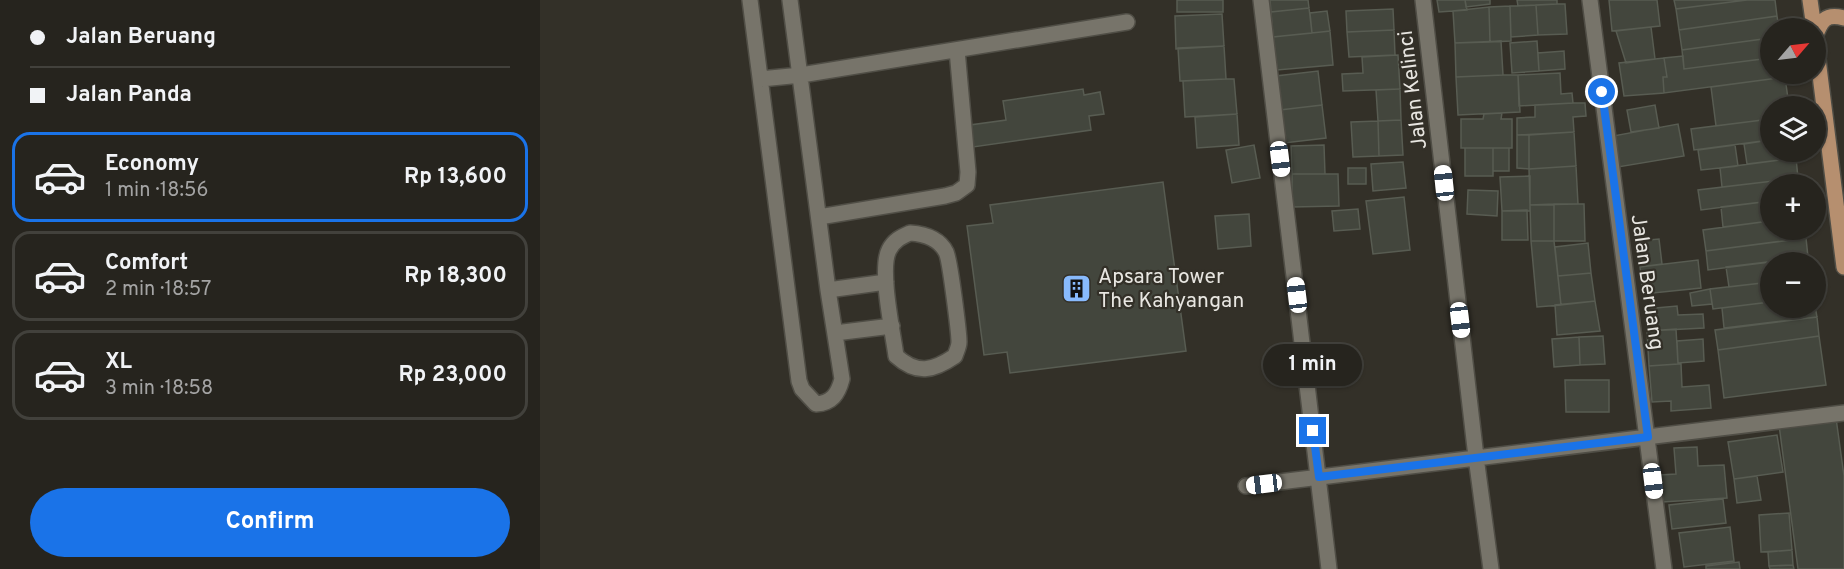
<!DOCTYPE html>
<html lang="en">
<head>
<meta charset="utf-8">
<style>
  body { margin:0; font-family:Overpass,sans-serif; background:#32302b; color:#f1f3f6; height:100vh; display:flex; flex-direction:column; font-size:22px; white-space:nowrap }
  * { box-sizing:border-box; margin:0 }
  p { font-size:20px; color:#a4a4a4 }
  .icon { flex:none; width:33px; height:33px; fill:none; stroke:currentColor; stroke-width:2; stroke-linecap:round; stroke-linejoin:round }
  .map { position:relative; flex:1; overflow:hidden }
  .details { display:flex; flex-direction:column; background:#26241e; width:540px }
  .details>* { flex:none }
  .guide { display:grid; align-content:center; height:132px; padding:0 30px; background:#26241e }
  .needle { width:39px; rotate:62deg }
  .controls { position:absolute; left:1220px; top:18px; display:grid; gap:12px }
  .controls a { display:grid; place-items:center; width:66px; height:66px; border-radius:50%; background:#26241e; box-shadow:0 2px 4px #0004,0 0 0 2px #42413c; font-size:30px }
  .end { position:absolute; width:27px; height:27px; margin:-14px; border:8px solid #1a73e8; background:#fff; box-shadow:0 0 0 3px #fff }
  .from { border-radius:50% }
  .bubble { position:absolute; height:42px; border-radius:21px; background:#26241e; box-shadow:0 2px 4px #0004,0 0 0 2px #42413c; font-size:20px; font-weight:700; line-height:42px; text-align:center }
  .car { position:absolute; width:18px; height:36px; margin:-18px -9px; border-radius:8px; box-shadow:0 0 4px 2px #0007; background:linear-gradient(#fff 24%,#345 0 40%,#fff 0 76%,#345 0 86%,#fff 0) }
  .guide b { display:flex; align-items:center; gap:21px; height:57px; font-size:22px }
  .guide b+b { border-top:2px solid #42413c }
  .guide i { width:15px; height:15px; background:#f1f3f6 }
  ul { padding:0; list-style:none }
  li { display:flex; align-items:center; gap:18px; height:90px; margin:0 12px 9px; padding:0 18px; border:3px solid #42413c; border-radius:18px }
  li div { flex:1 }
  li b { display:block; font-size:22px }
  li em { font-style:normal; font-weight:700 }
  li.current { border-color:#1a73e8 }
  li>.icon { width:54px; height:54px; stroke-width:1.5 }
  .button { display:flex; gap:12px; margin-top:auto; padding:12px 30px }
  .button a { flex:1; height:69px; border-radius:36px; background:#1a73e8; color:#fff; font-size:24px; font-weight:700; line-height:69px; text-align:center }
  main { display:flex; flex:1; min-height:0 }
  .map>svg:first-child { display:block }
</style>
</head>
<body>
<main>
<section class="details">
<div class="guide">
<b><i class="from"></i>Jalan Beruang</b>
<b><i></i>Jalan Panda</b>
</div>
<ul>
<li class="current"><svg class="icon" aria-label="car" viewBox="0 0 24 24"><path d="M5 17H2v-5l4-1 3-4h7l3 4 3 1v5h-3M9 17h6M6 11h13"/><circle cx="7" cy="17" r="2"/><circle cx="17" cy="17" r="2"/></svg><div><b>Economy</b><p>1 min · 18:56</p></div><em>Rp 13,600</em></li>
<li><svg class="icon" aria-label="car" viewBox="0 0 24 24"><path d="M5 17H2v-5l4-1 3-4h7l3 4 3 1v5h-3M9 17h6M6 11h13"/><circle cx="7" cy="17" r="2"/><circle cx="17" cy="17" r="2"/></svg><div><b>Comfort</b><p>2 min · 18:57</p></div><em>Rp 18,300</em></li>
<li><svg class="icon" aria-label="car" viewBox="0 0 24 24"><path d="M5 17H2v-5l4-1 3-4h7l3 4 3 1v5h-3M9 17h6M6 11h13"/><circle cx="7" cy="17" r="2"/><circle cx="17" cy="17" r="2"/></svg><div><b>XL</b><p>3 min · 18:58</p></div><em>Rp 23,000</em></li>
</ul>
<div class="button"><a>Confirm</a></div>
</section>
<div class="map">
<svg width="1304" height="569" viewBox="0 0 1304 569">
  <rect width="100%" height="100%" fill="#333028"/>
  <!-- building -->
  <path fill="#43463d" stroke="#585c52" stroke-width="1.5" d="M637,0H683V12H637Z
    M730,0H768L769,8L731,12Z
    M897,0H925L927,10L899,12Z
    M925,0H950V4L926,7Z
    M977,0H1017V4L978,6Z
    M1069,0H1117L1120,26L1072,31Z
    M1134,0H1207L1136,9Z
    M1207,0H1235L1237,16L1139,30L1136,9Z
    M1017,4H1025L1027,34L998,35L996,5Z
    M996,5L998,35L971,37L970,6Z
    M970,6L971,41L950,42L949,7Z
    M949,7L950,42L915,43L913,11Z
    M769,8L772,33L733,37L731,12Z
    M853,9L854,30L807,32L806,11Z
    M787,11L790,31L772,33L770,13Z
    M682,14L684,46L636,49L635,16Z
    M1237,16L1239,28H1230V38L1142,50L1139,30Z
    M1111,27L1115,59L1086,63L1076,31Z
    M854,30L855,55L809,57L807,32Z
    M790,31L793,65L737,70L733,37Z
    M1230,38V58L1144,69L1142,50Z
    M961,41L963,75L916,77L915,43Z
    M997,41L999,71L972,73L970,43Z
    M684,46L686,79L640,81L638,48Z
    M1024,51L1025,69L999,71L998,53Z
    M858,55L860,89L803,91L802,74L823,73L822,57Z
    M1143,56L1144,69L1230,58V74H1245V77L1124,93L1123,77H1127L1124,58Z
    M1124,58L1127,77H1123L1124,93L1084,96L1079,63Z
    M778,71L782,105L740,110L736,76Z
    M1020,73L1021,94L1032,93L1033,103L979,106L978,75Z
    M963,75H978L980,112L918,115L916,77Z
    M1245,77L1249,106H1230V119L1176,126L1171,87Z
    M686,79H694L697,114L645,117L643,81Z
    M543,89L544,95L560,92L564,114L549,116L551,130L433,147L430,125L466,120L463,101Z
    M860,89L861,120L838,121L836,90Z
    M1033,103H1045L1046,116L1033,117L1034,132L977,135V118L995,117V105Z
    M782,105L786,138L744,143L740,110Z
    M1115,105L1119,128L1091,132L1087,110Z
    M962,113L961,119H972V148H921V119H943L944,114Z
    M697,114L699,145L657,148L655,117Z
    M1230,119V140L1154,150L1151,129Z
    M861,120L863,155L839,156L838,121Z
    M838,121L839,156L813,157L811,122Z
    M1138,124L1144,156L1078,167L1073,136Z
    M1034,132L1036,166L989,169V135Z
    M977,135H989V169L977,168Z
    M1230,140V152H1255L1256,158L1207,164L1204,144Z
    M714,145L720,178L692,183L686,150Z
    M784,145L785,174H752L751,146Z
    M1195,145L1198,166L1161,170L1158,150Z
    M925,148H953V176H925Z
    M953,148H969V171H953Z
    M1256,158L1258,178L1182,187L1180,168Z
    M863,162L866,188L833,191L831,164Z
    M1036,166L1038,204L990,205L989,169Z
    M808,168H826V184H808Z
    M752,174H798L799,206L752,207Z
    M990,176V211H962L960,177Z
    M1258,178L1259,184H1230V201L1161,210L1158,190Z
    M623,182L646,351L470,373L467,352L444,355L427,226L453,223L450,205Z
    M928,190L958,191L957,216L927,214Z
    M864,197L870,250L833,254L826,201Z
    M1230,201V221L1183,227L1181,207Z
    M1014,204V241H991L990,205Z
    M1014,204H1044L1045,241H1014Z
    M818,209L820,229L794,231L792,211Z
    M987,210L988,240H962V211Z
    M709,214L711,246L678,249L675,216Z
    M1230,221V230H1265L1266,238L1166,251L1163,230Z
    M1266,238L1268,257L1168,270L1166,251Z
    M1119,239L1122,264L1100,267L1098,241Z
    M991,241H1014L1021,305L997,307Z
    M1048,243L1051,273L1018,276L1015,247Z
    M1268,257L1269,262H1230V282L1189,287L1186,267Z
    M1158,260L1161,288L1103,294L1100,267Z
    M1051,273L1055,301L1021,305L1018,276Z
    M1230,282V302L1173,309L1170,289Z
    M1170,289L1172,304L1152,306L1150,293Z
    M1055,301L1060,331L1017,335L1015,305Z
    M1230,302V308H1275V306L1277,317L1184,328L1182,308Z
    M1137,306L1138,315L1163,314L1164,328L1107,331L1105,309Z
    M1277,317L1279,336L1178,350L1175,330Z
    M1136,329L1138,364L1109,366L1107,331Z
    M1063,336L1065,364L1040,365L1039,337Z
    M1279,336L1286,385L1184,398L1178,350Z
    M1039,337L1040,365L1014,367L1012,339Z
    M1163,339L1164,361L1138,363L1137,341Z
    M1138,364H1141L1142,387L1169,385L1171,408L1131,411V401L1112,402L1109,366Z
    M1025,380H1069V412H1026Z
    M1296,418L1304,476V569H1258L1239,425Z
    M1237,435L1243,472L1194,479L1188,442Z
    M1157,447L1158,466L1184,465L1187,498L1122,502L1120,475L1136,474L1134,448Z
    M1217,476L1221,500L1197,503L1194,479Z
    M1183,499L1186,523L1132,529L1129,505Z
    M1249,513L1252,550L1221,552L1219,515Z
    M1190,527L1194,561L1144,567L1139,533Z
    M1252,550L1253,565L1229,566L1228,552Z
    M1199,562L1200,569H1166V566Z
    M1253,565L1254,569H1230L1229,566Z"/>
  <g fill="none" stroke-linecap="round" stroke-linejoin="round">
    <defs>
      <path id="minor" d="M210,0L259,381L262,389L276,404C292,403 298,394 302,379L288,290L250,0
        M721,0L789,569
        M883,0L936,457L951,569
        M1050,0L1124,569
        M221,79L261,75L587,22
        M279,217L405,196L416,193L427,185L428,172L417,50
        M370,233C385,234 399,238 406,252C410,259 419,333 419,342C419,347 416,352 415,356C393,371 377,375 356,356C353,333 339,269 349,250C354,240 361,237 370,233Z
        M288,290L346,282
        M295,333L352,326
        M706,486L1304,413"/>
      <path id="major" d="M1270,0L1274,28
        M1275,35L1304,267
        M1275,37C1281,21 1285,13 1304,18"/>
    </defs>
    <!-- minor casing -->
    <use href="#minor" stroke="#504e46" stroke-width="18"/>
    <!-- major casing -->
    <use href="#major" stroke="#504e46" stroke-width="18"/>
    <!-- minor -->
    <use href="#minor" stroke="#77746a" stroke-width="15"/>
    <!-- major -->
    <use href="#major" stroke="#b68f6f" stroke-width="15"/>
  </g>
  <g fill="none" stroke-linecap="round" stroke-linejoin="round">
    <!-- route -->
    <path stroke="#1a73e8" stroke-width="8" d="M773,431L779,477L1108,437L1062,92"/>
  </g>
  <!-- icons -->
  <defs>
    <symbol id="building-square" viewBox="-11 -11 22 22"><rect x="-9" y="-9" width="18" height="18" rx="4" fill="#88bafc" stroke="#333028"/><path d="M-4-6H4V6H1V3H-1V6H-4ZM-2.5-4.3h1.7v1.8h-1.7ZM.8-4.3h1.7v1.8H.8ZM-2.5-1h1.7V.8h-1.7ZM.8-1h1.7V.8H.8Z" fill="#111"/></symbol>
  </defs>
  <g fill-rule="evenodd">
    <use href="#building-square" x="520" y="272" width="33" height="33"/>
  </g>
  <g text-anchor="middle" stroke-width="4.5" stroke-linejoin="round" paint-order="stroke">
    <!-- street labels -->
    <g font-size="21" fill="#e8e6e1" stroke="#333028">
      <text transform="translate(872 90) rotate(-97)" y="7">Jalan Kelinci</text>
      <text transform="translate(1108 282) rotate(82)" y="7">Jalan Beruang</text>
    </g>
    <!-- poi labels -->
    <g font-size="21" fill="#e8e6e1" stroke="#333028" text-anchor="start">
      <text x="558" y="283">Apsara Tower<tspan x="558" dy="24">The Kahyangan</tspan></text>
    </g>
  </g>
</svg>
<div class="controls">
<a><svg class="needle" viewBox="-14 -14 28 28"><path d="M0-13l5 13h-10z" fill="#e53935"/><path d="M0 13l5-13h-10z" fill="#a4a4a4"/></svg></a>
<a><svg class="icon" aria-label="layers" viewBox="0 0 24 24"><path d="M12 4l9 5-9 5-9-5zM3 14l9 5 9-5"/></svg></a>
<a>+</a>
<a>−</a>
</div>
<i class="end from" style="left:1062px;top:92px"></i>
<i class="end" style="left:773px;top:431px"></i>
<div class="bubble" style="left:723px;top:344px;width:99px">1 min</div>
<i class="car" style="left:740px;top:159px;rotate:173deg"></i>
<i class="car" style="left:904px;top:183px;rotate:354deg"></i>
<i class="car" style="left:757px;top:295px;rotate:353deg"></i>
<i class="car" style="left:920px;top:320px;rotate:173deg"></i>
<i class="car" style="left:1113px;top:481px;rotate:173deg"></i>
<i class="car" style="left:724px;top:484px;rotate:263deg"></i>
</div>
</main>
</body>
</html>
